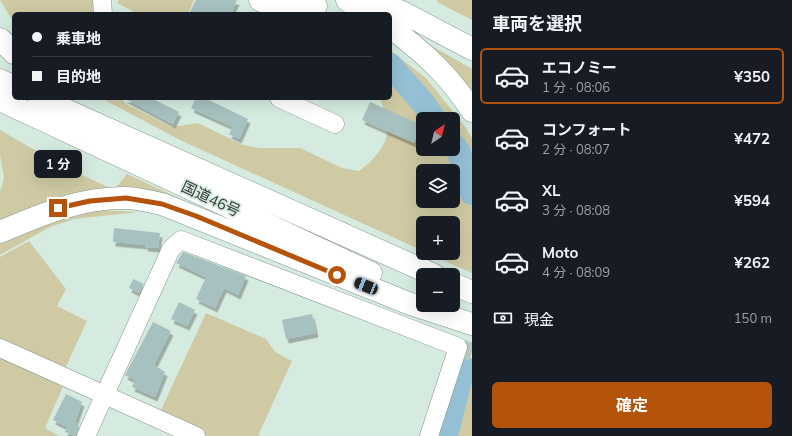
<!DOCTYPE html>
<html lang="ja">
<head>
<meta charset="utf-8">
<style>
  body { margin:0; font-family:Mulish,"Noto Sans JP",sans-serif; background:#20242c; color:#f1f3f6; height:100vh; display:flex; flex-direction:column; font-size:15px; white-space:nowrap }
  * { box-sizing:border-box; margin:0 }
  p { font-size:13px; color:#9ea1a6 }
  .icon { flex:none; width:22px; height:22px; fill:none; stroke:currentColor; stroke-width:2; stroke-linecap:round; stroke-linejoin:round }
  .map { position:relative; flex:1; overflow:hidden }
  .side { display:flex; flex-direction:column; background:#171b24; width:320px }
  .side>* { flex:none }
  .hud { position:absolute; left:12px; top:12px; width:380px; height:88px; border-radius:6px; box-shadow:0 4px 16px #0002; display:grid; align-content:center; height:88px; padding:0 20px; background:#171b24 }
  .needle { width:26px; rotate:35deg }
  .fabs { position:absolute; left:416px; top:112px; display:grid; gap:8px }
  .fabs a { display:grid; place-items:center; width:44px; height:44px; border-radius:6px; background:#171b24; box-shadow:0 4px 16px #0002; font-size:20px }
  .end { position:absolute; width:18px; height:18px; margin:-9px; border:5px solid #b45309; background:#fff; box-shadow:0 0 0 2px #fff }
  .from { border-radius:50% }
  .bubble { position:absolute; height:28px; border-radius:6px; background:#171b24; box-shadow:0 4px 16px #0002; font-size:13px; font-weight:700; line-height:28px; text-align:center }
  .car { position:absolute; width:12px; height:24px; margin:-12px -6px; border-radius:5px; box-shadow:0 0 3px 1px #0007; background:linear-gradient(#222 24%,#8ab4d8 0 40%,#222 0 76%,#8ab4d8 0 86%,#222 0) }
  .hud b { display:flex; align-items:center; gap:14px; height:38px; font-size:15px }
  .hud b+b { border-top:1px solid #363941 }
  .hud i { width:10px; height:10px; background:#f1f3f6 }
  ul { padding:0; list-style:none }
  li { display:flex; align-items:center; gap:12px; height:56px; margin:0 8px 6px; padding:0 12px; border:2px solid transparent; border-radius:6px }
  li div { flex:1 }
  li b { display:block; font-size:15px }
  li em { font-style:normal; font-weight:700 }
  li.active { border-color:#b45309 }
  li>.icon { width:36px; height:36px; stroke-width:1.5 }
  h2 { padding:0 20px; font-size:18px; line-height:48px }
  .pay { display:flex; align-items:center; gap:10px; height:44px; padding:0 20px; font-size:15px }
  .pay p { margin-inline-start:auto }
  .action { display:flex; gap:8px; margin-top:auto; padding:8px 20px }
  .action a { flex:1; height:46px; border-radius:6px; background:#b45309; color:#fff; font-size:16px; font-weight:700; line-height:46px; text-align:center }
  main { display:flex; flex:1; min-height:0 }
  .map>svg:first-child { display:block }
</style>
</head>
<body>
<main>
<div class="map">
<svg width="472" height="436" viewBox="0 0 472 436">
  <defs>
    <filter id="shadow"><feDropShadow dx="2.5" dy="4.5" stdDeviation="0" flood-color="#0004"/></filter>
  </defs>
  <rect width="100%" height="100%" fill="#d5ebe0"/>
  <!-- green -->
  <path fill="#cfcaa4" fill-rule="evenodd" d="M0,0H93V13L14,14V23Z
    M119,0H194L188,14H138L117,3Z
    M438,0H472V20L437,2Z
    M432,46L472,69V90Z
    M390,50L426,78L466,128L472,138V273L427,253H453V223H423V251L180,140L101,98H121L126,104L172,127L198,123L243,145L260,148H300L342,168L359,171C375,160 392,140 387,119C386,112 382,105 380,98H390ZM423,119H453V149H423ZM423,171H453V201H423Z
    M0,130L61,165L114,190L127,174L195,206L129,191L0,225V192L4,178L0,155Z
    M98,210L139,212L74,219L50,227L0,255V244L46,222Z
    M29,241L66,289L57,306L87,321L63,373L0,344V257Z
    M206,313L266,339L275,352L292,361L258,436H207L168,420L160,412Z
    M0,354L65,382L45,428L59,436H0Z
    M470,362L472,363V436H452Z"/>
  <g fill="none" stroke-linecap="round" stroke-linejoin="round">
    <!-- river -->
    <path stroke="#94c0d5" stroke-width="24" d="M390,65L424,104L434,119
      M453,145L459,152L472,193
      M446,436L463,367"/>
  </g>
  <!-- building -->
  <path fill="#a7c0c0" filter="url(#shadow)" d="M196,0H237L231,14H189Z
    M124,98H151L179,112L173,124Z
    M196,98H205L248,119L239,139L229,134L233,127L191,108Z
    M370,102L422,125L414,143L362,120Z
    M114,228L160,233L158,248L145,247L146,245L113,242Z
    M183,252L246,276L238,295L224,288L215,308L196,299L206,277L176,263Z
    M133,279L144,284L139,293L129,288Z
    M179,302L195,310L187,326L171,319Z
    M312,314L316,333L286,339L282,320Z
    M153,322L171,331L154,365L165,372L155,397L132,387L135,380L125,375Z
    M66,394L82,402L75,422L79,425L75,436L65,432L67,427L53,420Z"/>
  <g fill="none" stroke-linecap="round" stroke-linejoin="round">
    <!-- minor-tunnel -->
    <path stroke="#b5c8be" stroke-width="18" stroke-dasharray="18 9" stroke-linecap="butt" d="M458,347L472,352"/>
    <defs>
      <path id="minor" d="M102,0L103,14
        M279,98L335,124
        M0,348L196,436
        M86,436L171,249L181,240L458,347L429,436"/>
      <path id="highway" d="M260,0L280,9L316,6
        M347,0L368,14
        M369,0L402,12L472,49
        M390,27C422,51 450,76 472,111
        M0,39L14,53
        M0,80L14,87
        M39,98L434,275
        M0,100L371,273
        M0,232C40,215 81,197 126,198C138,198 150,202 162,204L408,303L472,324
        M453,284L472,292"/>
    </defs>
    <!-- minor casing -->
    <use href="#minor" stroke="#81958c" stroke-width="19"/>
    <!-- highway casing -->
    <use href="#highway" stroke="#81958c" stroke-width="23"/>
    <!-- minor -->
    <use href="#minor" stroke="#fff" stroke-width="18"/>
    <!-- highway -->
    <use href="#highway" stroke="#fff" stroke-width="22"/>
  </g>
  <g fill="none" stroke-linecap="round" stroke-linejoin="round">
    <!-- route -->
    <path stroke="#b45309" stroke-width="5" d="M58,208L90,201L126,198L162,204L196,216L337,275"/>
  </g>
  <g text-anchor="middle" stroke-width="3.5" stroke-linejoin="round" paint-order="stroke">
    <!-- street labels -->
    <g font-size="15" fill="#333b37" stroke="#d5ebe0">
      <text transform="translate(211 199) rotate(25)" y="5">国道46号</text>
    </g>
  </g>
</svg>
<div class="fabs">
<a><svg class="needle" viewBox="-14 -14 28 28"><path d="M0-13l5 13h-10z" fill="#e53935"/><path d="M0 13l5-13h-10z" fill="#9ea1a6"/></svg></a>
<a><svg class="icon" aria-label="layers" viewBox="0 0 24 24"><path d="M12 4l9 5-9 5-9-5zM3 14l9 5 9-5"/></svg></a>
<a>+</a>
<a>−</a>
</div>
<i class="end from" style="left:337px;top:275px"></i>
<i class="end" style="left:58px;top:208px"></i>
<div class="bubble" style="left:34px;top:150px;width:48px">1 分</div>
<i class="car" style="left:366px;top:286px;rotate:292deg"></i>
<div class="hud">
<b><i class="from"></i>乗車地</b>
<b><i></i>目的地</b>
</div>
</div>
<section class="side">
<h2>車両を選択</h2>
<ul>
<li class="active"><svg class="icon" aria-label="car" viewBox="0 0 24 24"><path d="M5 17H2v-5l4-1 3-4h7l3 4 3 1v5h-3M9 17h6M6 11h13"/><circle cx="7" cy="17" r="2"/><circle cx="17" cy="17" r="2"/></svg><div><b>エコノミー</b><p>1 分 · 08:06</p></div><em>¥350</em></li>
<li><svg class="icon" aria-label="car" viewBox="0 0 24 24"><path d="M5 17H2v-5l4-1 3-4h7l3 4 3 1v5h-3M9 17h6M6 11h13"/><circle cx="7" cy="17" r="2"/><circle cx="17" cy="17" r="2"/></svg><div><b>コンフォート</b><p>2 分 · 08:07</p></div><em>¥472</em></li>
<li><svg class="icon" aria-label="car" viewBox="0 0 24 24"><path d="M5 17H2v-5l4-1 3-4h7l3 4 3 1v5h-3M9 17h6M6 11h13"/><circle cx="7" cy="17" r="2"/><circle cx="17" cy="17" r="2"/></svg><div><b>XL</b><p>3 分 · 08:08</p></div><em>¥594</em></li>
<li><svg class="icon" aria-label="car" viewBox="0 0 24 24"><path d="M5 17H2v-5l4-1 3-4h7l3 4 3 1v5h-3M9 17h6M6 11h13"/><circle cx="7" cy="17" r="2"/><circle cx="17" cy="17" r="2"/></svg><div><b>Moto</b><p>4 分 · 08:09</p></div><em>¥262</em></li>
</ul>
<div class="pay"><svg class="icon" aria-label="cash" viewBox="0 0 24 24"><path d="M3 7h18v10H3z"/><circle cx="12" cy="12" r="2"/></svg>現金<p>150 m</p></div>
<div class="action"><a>確定</a></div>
</section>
</main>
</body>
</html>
